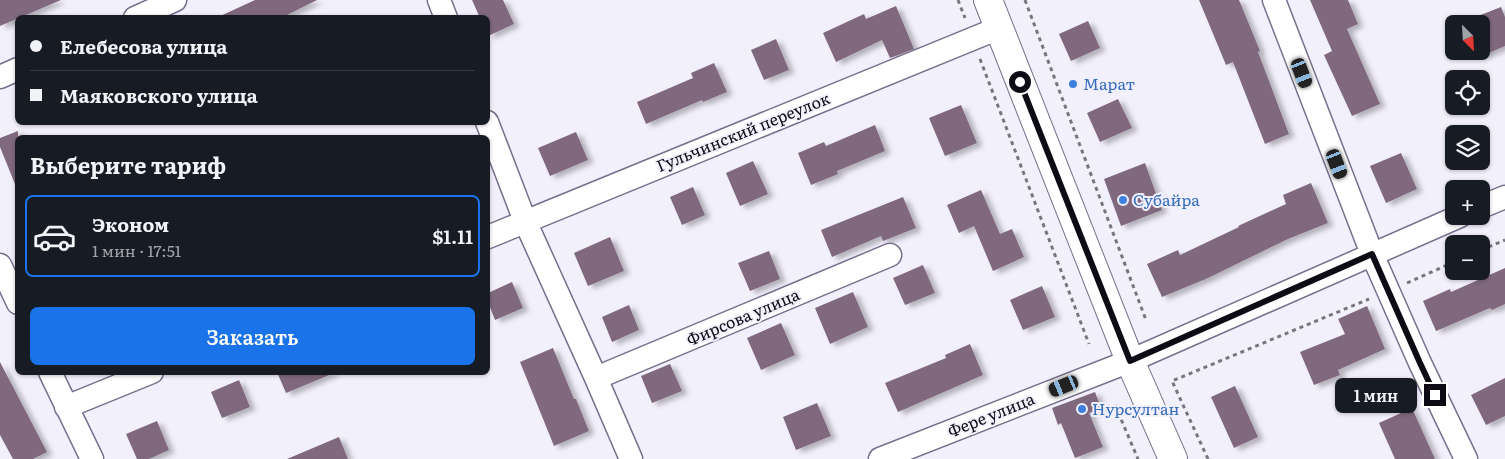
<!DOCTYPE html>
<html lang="ru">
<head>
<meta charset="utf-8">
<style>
  body { margin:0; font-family:Literata,serif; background:#242831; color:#f1f3f6; height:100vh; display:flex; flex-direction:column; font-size:19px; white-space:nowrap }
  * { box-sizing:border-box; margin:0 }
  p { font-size:16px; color:#9ea1a6 }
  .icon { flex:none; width:28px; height:28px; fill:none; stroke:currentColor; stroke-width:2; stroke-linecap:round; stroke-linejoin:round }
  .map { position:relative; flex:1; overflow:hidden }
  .sheet { position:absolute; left:15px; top:135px; width:475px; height:240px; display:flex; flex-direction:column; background:#171b24; border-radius:8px; box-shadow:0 1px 4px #0004 }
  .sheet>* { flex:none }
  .top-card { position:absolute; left:15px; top:15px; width:475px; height:110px; border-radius:8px; box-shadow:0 1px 4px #0004; display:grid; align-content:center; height:110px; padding:0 15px; background:#171b24 }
  .needle { width:32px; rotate:156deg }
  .tools { position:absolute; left:1445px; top:15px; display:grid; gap:10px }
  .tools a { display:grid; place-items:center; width:45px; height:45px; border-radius:8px; background:#171b24; box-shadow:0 1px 4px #0004; font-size:25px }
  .end { position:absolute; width:22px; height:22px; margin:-11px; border:6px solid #0e0b15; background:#fff; box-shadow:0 0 0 2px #fff }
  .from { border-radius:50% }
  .bubble { position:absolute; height:35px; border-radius:8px; background:#171b24; box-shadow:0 1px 4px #0004; font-size:16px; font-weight:600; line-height:35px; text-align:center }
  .car { position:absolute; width:15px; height:30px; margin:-15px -8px; border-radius:6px; box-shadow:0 0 4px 1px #0007; background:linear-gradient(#222 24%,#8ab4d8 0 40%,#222 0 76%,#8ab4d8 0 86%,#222 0) }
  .top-card b { display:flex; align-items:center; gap:18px; height:48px; font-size:19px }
  .top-card b+b { border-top:1px solid #363941 }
  .top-card i { width:12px; height:12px; background:#f1f3f6 }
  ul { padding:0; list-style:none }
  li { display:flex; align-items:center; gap:15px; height:82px; margin:0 10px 8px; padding:0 5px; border:2px solid #363941; border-radius:8px }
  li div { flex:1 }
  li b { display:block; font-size:19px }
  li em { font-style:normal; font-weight:600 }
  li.current { border-color:#1a73e8 }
  li>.icon { width:45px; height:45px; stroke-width:1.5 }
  h2 { padding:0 15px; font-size:22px; line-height:60px }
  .cta { display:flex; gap:10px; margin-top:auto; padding:10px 15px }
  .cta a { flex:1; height:58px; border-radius:8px; background:#1a73e8; color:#fff; font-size:20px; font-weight:600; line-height:58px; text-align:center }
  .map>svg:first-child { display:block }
</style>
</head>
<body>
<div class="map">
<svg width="1505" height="459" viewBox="0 0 1505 459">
  <defs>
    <filter id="shadow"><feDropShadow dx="5.5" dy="3" stdDeviation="2.5" flood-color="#0004"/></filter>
  </defs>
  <rect width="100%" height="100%" fill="#f3f0fd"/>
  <!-- building -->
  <path fill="#80697f" filter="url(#shadow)" d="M0,0H61L0,26Z
    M255,0H317L281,18H216Z
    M472,0H503L514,24L488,36V18H480Z
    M1199,0H1239L1260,51L1258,52L1289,134L1265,144L1233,62L1226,65Z
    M1310,0H1348L1358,24L1347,29L1380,104L1352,116L1324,55L1332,51Z
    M896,6L914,49L890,58L882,40L836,62L823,33L864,14L866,19Z
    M1501,7L1505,17V46L1482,56L1480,51L1481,24H1469L1468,20Z
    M1088,21L1100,48L1071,61L1059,34Z
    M776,39L789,70L764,80L751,50Z
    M714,63L727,92L703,102L702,100L646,124L637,102L693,78L691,73Z
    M1118,99L1132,128L1100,142L1087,113Z
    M961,105L977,143L945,156L929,118Z
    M875,125L885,151L837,171L838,174L811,185L798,153L824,142L826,146Z
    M18,131V189H17L0,147V138Z
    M576,132L588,160L550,176L538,148Z
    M1401,153L1417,189L1386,203L1370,166Z
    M753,161L768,194L740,206L726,173Z
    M1145,163L1162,210L1121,226L1104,179Z
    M1311,183L1328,223L1288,239L1208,278L1162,297L1147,264L1178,250L1180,255L1239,227L1238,226L1286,204L1283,195Z
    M693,187L705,215L682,225L670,197Z
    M981,190L1000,234L1012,229L1024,257L993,271L974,226L959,233L947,205Z
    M903,197L916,228L883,241L881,236L832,257L821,230Z
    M610,237L624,271L588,286L574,253Z
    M769,251L780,279L750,291L738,263Z
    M923,265L935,293L905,305L893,278Z
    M1505,268V304L1492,310L1490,308L1436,331L1423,301L1450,289L1451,292Z
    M512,282L523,308L495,320L488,302V293Z
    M1042,286L1055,317L1023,330L1010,300Z
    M853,292L868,327L830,344L815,308Z
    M629,305L639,330L612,342L602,317Z
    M1367,306L1385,349L1338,370L1340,375L1314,385L1300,352L1345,334L1338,319Z
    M781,323L795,355L761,370L747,338Z
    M970,344L983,375L898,412L885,383L946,358L945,355Z
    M553,348L574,399H576L589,431L554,446L520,362Z
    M0,362L47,452L33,459H13L0,435Z
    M670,364L682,391L652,403L641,376Z
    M277,372H334V373L286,393Z
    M1505,378V416L1486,425L1471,395Z
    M239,380L250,407L222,418L211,392Z
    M1235,386L1258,437L1234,448L1211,397Z
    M1095,392L1101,408L1089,413L1103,447L1075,458L1061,423L1058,425L1052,408Z
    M817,403L831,436L796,450L783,417Z
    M1412,408L1435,459H1395L1379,423Z
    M157,421L169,450L149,459H137L126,434Z
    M339,437L348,459H287Z"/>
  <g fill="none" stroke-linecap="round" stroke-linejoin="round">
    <defs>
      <path id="minor" d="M439,0L446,18
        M1274,0L1372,254L1420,363L1466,459
        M135,18L175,0
        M0,77L18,69
        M487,122L525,221L596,378L631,459
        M1481,207L1505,197
        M488,237L999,28
        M0,265L18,303
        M50,372L92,459
        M596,378L890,255
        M66,407L152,372
        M880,459L1130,361L1460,216"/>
      <path id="major" d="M988,0L1130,361L1173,459"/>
    </defs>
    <!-- minor casing -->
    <use href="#minor" stroke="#776f8b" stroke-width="25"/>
    <!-- major casing -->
    <use href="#major" stroke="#776f8b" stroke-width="30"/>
    <!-- path -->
    <path stroke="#787581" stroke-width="3" stroke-dasharray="4 4" stroke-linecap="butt" d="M958,0L965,18
      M1025,0L1146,320
      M980,59L1089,344
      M1481,250L1505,240
      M1407,283L1454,262
      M1115,405L1138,459
      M1208,459L1172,381L1369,299"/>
    <!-- minor -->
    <use href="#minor" stroke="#fff" stroke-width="22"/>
    <!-- major -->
    <use href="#major" stroke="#fff" stroke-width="28"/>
  </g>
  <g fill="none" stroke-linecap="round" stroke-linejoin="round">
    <!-- route -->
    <path stroke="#0e0b15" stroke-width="6" d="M1020,82L1130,361L1372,254L1420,363L1435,395"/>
  </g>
  <!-- markers -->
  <g fill="#3f7fe0" stroke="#f3f0fd" stroke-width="2">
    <circle cx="1073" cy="84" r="5"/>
    <circle cx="1123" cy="200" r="5"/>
    <circle cx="1082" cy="409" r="5"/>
  </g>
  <g text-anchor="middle" stroke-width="4" stroke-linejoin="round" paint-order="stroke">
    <!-- shop labels -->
    <g font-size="16" fill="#366cbe" stroke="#f3f0fd" text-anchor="start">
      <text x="1083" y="90">Марат</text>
      <text x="1133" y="206">Субайра</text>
      <text x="1092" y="415">Нурсултан</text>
    </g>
    <!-- street labels -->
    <g font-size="16" fill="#0e0b15" stroke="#f3f0fd">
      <text transform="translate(743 132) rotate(-22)" y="6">Гульчинский переулок</text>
      <text transform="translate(743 317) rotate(-23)" y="6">Фирсова улица</text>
      <text transform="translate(991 415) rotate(-22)" y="6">Фере улица</text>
    </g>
  </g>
</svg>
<div class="tools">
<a><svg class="needle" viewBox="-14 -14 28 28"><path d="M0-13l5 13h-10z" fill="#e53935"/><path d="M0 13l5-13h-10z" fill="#9ea1a6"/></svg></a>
<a><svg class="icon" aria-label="locate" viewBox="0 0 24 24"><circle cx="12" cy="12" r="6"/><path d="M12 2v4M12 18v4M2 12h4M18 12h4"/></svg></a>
<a><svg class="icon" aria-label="layers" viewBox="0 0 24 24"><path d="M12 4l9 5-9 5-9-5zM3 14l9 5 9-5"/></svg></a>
<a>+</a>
<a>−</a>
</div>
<i class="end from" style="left:1020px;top:82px"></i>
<i class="end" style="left:1435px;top:395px"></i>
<div class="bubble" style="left:1335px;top:378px;width:82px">1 мин</div>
<i class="car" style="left:1302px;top:73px;rotate:159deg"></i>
<i class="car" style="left:1337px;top:164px;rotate:159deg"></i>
<i class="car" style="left:1064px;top:386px;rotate:248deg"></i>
<div class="top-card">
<b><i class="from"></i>Елебесова улица</b>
<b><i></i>Маяковского улица</b>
</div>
<section class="sheet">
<h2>Выберите тариф</h2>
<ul>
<li class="current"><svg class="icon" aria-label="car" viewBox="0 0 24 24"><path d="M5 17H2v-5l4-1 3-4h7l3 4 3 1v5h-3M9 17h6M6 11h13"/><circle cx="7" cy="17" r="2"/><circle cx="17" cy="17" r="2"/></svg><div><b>Эконом</b><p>1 мин · 17:51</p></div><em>$1.11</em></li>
</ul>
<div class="cta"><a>Заказать</a></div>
</section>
</div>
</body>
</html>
